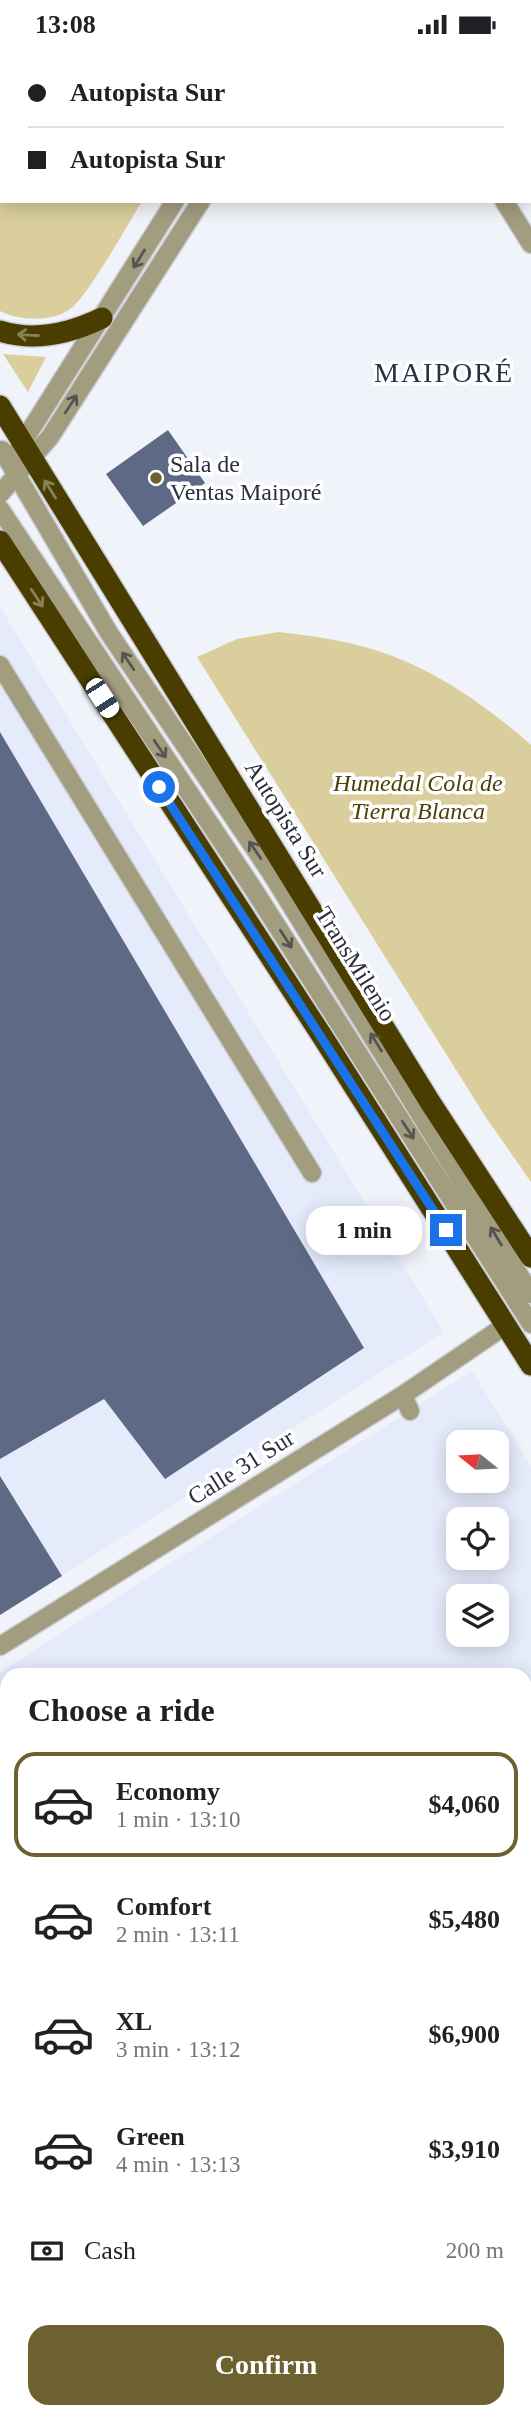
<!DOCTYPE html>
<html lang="en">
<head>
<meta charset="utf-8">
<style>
  body { margin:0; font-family:Georgia,serif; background:#f2f2f2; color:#202124; height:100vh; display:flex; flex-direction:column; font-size:26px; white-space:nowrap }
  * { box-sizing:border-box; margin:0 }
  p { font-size:23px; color:#757577 }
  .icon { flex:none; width:38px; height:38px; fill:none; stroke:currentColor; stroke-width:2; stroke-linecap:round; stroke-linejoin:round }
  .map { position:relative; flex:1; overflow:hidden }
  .drawer { position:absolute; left:0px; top:1619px; width:532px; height:751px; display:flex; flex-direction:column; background:#fff; border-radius:21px 21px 0 0; box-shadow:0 4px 18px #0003 }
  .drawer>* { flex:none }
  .banner { position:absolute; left:0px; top:0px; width:532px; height:154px; box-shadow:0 4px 18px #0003; display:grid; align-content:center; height:154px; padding:0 28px; background:#fff }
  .needle { width:46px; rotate:288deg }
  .buttons { position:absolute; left:446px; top:1381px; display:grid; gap:14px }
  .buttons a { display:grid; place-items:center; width:63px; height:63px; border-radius:14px; background:#fff; box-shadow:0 4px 18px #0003; font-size:35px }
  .end { position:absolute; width:32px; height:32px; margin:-16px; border:9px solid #1a73e8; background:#fff; box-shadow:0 0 0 4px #fff }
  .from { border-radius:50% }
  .bubble { position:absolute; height:49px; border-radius:21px; background:#fff; box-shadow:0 4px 18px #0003; font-size:23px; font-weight:600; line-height:49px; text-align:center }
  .car { position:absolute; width:21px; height:42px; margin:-21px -10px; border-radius:9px; box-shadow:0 0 5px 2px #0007; background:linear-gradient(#fff 24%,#345 0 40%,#fff 0 76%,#345 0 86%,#fff 0) }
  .banner b { display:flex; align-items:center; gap:24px; height:66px; font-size:26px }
  .banner b+b { border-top:2px solid #e0e0e0 }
  .banner i { width:18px; height:18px; background:#202124 }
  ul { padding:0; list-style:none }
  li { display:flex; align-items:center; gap:21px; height:105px; margin:0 14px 10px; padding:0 14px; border:4px solid transparent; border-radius:21px }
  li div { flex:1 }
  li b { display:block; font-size:26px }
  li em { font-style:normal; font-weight:600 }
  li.current { border-color:#6d622f }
  li>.icon { width:63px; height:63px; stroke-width:1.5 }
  h2 { padding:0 28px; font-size:32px; line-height:84px }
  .pay { display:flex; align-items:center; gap:18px; height:77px; padding:0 28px; font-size:26px }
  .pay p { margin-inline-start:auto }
  .primary-button { display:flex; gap:14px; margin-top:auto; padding:14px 28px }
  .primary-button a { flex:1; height:80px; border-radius:21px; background:#6d622f; color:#fff; font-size:28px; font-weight:600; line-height:80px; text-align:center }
  .status { display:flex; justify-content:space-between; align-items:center; height:49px; padding:0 35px; background:#fff; direction:ltr }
  .status svg { height:19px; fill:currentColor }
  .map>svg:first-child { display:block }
</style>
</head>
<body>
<div class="status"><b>13:08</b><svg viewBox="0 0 49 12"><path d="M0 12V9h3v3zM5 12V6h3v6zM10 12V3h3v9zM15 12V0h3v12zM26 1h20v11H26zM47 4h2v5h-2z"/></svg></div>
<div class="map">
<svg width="531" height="2369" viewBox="0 0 531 2369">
  <rect width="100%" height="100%" fill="#f0f3f9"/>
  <!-- built -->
  <path fill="#e5ebfb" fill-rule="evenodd" d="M0,558L444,1283L0,1566Z
    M472,1322L531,1417V2369H0V1623ZM458,1393H497V1432H458ZM458,1470H497V1508H458ZM458,1547H497V1586H458ZM7,1626H525V2362H7Z"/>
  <!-- green -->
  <path fill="#d9ce9c" d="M0,0H238L237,2H2V152H142C128,175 87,249 69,261C49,273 20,272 0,262Z
    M3,305L46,308L28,343Z
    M279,583C311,587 344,591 375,601C435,620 484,655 531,696V1133L485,1067L197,608L237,590Z"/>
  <!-- building -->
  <path fill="#5e6985" d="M168,381L205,434L143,477L106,425Z
    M0,683L364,1299L165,1430L104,1350L0,1410Z
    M0,1427L62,1527L0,1566Z"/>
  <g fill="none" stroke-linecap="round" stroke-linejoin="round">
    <defs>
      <path id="minor" d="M407,0L408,2
        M439,0L441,2
        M269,2L270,0
        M296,2L298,0
        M530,142L531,143
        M504,152L531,195
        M2,401L109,584L271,824L531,1245
        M16,404L175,152
        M0,445L50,388L201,152
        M0,460L254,841L531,1275
        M0,616L312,1124
        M403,1346L410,1362
        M0,1597L403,1346L506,1276
        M525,2206L531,2216"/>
      <path id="highway" d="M0,282C35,293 69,285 102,269
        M0,357L430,1053L531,1208
        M0,492L324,990L531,1316"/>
    </defs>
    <!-- minor casing -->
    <use href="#minor" stroke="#cdd0d7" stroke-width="21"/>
    <!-- highway casing -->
    <use href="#highway" stroke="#cdd0d7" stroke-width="24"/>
    <!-- minor -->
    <use href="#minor" stroke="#a39d7f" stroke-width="18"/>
    <!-- highway -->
    <use href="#highway" stroke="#493e00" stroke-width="21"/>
  </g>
  <!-- one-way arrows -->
  <defs><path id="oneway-shaft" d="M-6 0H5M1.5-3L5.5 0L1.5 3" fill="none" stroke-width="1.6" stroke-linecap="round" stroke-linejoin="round" transform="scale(1.75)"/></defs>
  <g stroke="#555653">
    <use href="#oneway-shaft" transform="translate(139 210) rotate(122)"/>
    <use href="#oneway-shaft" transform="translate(71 355) rotate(-57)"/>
    <use href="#oneway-shaft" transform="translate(128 612) rotate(-124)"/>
    <use href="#oneway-shaft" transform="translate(160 700) rotate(56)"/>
    <use href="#oneway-shaft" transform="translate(255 801) rotate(-124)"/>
    <use href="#oneway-shaft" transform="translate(286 890) rotate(57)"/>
    <use href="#oneway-shaft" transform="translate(376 993) rotate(-122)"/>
    <use href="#oneway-shaft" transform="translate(408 1081) rotate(57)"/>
    <use href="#oneway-shaft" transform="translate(496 1187) rotate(-121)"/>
  </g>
  <g stroke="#898259">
    <use href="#oneway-shaft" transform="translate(28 286) rotate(-177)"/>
    <use href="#oneway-shaft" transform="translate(50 440) rotate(-122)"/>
    <use href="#oneway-shaft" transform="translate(37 549) rotate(57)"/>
  </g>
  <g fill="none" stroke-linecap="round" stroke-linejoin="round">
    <!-- route -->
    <path stroke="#1a73e8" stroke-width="9" d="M159,738L446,1181"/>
  </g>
  <!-- markers -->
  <circle fill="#6d622f" stroke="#fff" stroke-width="2.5" cx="156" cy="429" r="7"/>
  <g text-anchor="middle" stroke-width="7" stroke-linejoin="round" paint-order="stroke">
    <!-- poi labels -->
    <g font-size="24" fill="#2b2f3c" stroke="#fff" text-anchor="start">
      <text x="170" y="423">Sala de<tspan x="170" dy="28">Ventas Maiporé</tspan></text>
    </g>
    <!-- park labels -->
    <g font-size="24" font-style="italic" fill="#4d4205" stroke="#fff">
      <text x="418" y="742">Humedal Cola de<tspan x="418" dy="28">Tierra Blanca</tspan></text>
    </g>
    <!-- street labels -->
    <g font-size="24" fill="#2b2f3c" stroke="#fff">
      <text transform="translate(286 770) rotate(58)" y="8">Autopista Sur</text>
      <text transform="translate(356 915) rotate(58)" y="8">TransMilenio</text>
      <text transform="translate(241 1418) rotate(-32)" y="8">Calle 31 Sur</text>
    </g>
    <!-- quarter labels -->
    <g font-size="28" letter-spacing="2" fill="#273049" stroke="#fff">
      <text x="444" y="333">MAIPORÉ</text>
    </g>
  </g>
</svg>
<div class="buttons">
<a><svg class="needle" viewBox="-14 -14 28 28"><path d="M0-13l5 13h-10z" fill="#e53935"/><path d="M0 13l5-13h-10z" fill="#757577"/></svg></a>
<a><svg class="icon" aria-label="locate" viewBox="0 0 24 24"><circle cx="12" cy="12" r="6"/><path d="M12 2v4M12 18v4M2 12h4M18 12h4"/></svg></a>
<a><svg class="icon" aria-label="layers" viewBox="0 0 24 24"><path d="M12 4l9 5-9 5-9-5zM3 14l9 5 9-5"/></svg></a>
</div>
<i class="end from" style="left:159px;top:738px"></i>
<i class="end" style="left:446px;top:1181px"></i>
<div class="bubble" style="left:306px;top:1157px;width:116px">1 min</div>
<i class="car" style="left:102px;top:649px;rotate:147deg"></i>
<div class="banner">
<b><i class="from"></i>Autopista Sur</b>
<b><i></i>Autopista Sur</b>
</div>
<section class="drawer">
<h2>Choose a ride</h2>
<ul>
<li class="current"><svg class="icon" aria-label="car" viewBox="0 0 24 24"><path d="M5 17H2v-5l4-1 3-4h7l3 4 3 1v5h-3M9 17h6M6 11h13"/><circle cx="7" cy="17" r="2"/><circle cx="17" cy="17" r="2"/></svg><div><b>Economy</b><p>1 min · 13:10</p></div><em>$4,060</em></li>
<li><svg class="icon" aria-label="car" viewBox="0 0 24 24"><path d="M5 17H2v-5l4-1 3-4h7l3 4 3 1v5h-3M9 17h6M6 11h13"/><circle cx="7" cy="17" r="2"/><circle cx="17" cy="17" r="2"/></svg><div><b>Comfort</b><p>2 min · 13:11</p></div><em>$5,480</em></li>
<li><svg class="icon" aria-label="car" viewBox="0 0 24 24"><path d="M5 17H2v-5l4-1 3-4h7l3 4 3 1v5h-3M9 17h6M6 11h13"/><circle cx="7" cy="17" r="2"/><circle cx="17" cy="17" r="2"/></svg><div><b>XL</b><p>3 min · 13:12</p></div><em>$6,900</em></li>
<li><svg class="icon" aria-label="car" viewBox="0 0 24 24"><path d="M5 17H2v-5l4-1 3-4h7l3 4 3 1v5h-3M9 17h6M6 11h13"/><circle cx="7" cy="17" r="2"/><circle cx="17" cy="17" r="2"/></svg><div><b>Green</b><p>4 min · 13:13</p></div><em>$3,910</em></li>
</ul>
<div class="pay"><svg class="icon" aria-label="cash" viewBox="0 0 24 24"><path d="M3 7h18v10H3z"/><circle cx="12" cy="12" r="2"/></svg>Cash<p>200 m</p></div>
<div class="primary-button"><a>Confirm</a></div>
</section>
</div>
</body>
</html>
